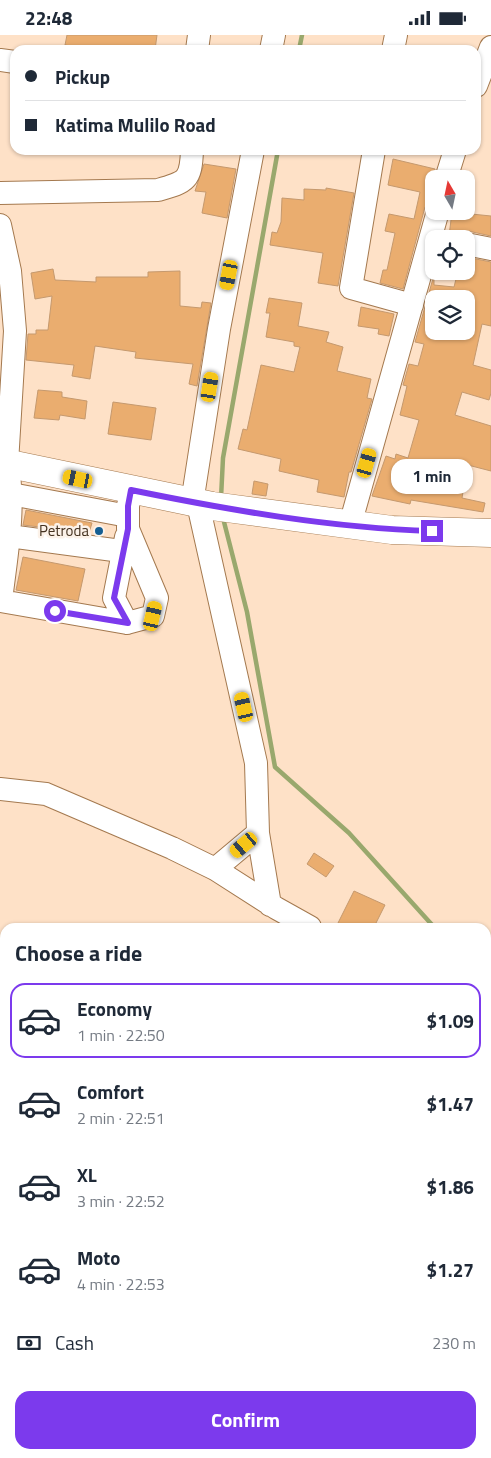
<!DOCTYPE html>
<html lang="en">
<head>
<meta charset="utf-8">
<style>
  body { margin:0; font-family:"Titillium Web",sans-serif; background:#f2f2f3; color:#1f2937; height:100vh; display:flex; flex-direction:column; font-size:19px; white-space:nowrap }
  * { box-sizing:border-box; margin:0 }
  p { font-size:16px; color:#747a83 }
  .icon { flex:none; width:28px; height:28px; fill:none; stroke:currentColor; stroke-width:2; stroke-linecap:round; stroke-linejoin:round }
  .map { position:relative; flex:1; overflow:hidden }
  .drawer { position:absolute; left:0px; top:888px; width:491px; height:536px; display:flex; flex-direction:column; background:#fff; border-radius:15px 15px 0 0; box-shadow:0 1px 4px #0004 }
  .drawer>* { flex:none }
  .hud { position:absolute; left:10px; top:10px; width:471px; height:110px; border-radius:15px; box-shadow:0 1px 4px #0004; display:grid; align-content:center; height:110px; padding:0 15px; background:#fff }
  .needle { width:32px; rotate:351deg }
  .buttons { position:absolute; left:425px; top:135px; display:grid; gap:10px }
  .buttons a { display:grid; place-items:center; width:50px; height:50px; border-radius:10px; background:#fff; box-shadow:0 1px 4px #0004; font-size:25px }
  .end { position:absolute; width:22px; height:22px; margin:-11px; border:6px solid #7c3aed; background:#fff; box-shadow:0 0 0 2px #fff }
  .from { border-radius:50% }
  .bubble { position:absolute; height:35px; border-radius:15px; background:#fff; box-shadow:0 1px 4px #0004; font-size:16px; font-weight:700; line-height:35px; text-align:center }
  .car { position:absolute; width:15px; height:30px; margin:-15px -8px; border-radius:6px; box-shadow:0 0 4px 1px #0007; background:linear-gradient(#f5c518 24%,#345 0 40%,#f5c518 0 76%,#345 0 86%,#f5c518 0) }
  .hud b { display:flex; align-items:center; gap:18px; height:48px; font-size:19px }
  .hud b+b { border-top:1px solid #e0e1e3 }
  .hud i { width:12px; height:12px; background:#1f2937 }
  ul { padding:0; list-style:none }
  li { display:flex; align-items:center; gap:15px; height:75px; margin:0 10px 8px; padding:0 5px; border:2px solid transparent; border-radius:15px }
  li div { flex:1 }
  li b { display:block; font-size:19px }
  li em { font-style:normal; font-weight:700 }
  li.on { border-color:#7c3aed }
  li>.icon { width:45px; height:45px; stroke-width:1.5 }
  h2 { padding:0 15px; font-size:22px; line-height:60px }
  .pay { display:flex; align-items:center; gap:12px; height:55px; padding:0 15px; font-size:19px }
  .pay p { margin-inline-start:auto }
  .cta { display:flex; gap:10px; margin-top:auto; padding:10px 15px }
  .cta a { flex:1; height:58px; border-radius:15px; background:#7c3aed; color:#fff; font-size:20px; font-weight:700; line-height:58px; text-align:center }
  .status { display:flex; justify-content:space-between; align-items:center; height:35px; padding:0 25px; background:#fff; direction:ltr }
  .status svg { height:14px; fill:currentColor }
  .map>svg:first-child { display:block }
</style>
</head>
<body>
<div class="status"><b>22:48</b><svg viewBox="0 0 49 12"><path d="M0 12V9h3v3zM5 12V6h3v6zM10 12V3h3v9zM15 12V0h3v12zM26 1h20v11H26zM47 4h2v5h-2z"/></svg></div>
<div class="map">
<svg width="491" height="1423" viewBox="0 0 491 1423">
  <rect width="100%" height="100%" fill="#fee1c7"/>
  <g fill="none" stroke-linecap="round" stroke-linejoin="round">
    <!-- stream -->
    <path stroke="#99a86d" stroke-width="4.5" d="M299,15L302,0
      M221,463L223,423L278,115
      M223,483L247,577L275,732L349,798L434,892
      M486,959L491,965"/>
  </g>
  <!-- building -->
  <path fill="#eaad6f" stroke="#c5996e" fill-rule="evenodd" d="M67,0H157L155,15H92L65,10Z
    M393,124L435,134L434,164L425,172L403,254L380,248L383,235H387L395,198L385,196L389,179L414,184L420,157L388,150Z
    M204,129L236,134L227,183L202,178L206,157L195,156Z
    M326,153L354,158L338,251L318,248L323,218L270,210L272,197L277,198L281,187L282,163L304,165V154L326,155Z
    M452,177L491,181V201L468,196L461,197L455,202L449,201Z
    M466,222L491,227V291L482,289L473,330L491,335V358L489,365L462,357L455,380L491,391V436L464,429L457,456L463,457L462,463L485,468L483,477L411,465L410,469L372,461L386,421L395,424L396,419L408,423L419,385L400,380L407,351L403,350L409,329L418,331L424,309L415,307L434,240V250L454,252L458,236H466ZM434,264H466V296H434Z
    M53,234L55,245L96,247V242H148V237L180,236V271L201,273L202,267L211,268L197,351L189,349L193,329L135,323L136,317L95,311L90,344L72,341L74,330L26,325L28,299H36V295H48L52,261L35,264L31,238Z
    M269,263L302,268L298,291L329,297L326,307L343,312L337,336L371,344L367,363L372,364L351,437H349L344,462L317,457L319,445L279,436L281,424L238,414L243,394L247,395L261,330L294,337L300,312L294,311V307L266,302L270,278H266Z
    M361,272L394,279L389,301L378,299L379,294L358,291Z
    M38,355L62,357V362L87,366L85,384L60,380L59,385L34,383Z
    M113,367L156,373L151,405L108,399Z
    M254,446L268,449L266,461L252,459Z
    M26,475L92,488L89,498L23,490Z
    M23,522L85,534L78,566L16,555Z
    M314,818L334,831L326,842L307,829Z
    M354,856L385,870L374,892H336Z"/>
  <g fill="none" stroke-linecap="round" stroke-linejoin="round">
    <defs>
      <path id="minor" d="M197,15L199,0
        M271,15L274,0
        M393,15L396,0
        M0,25L15,27
        M476,51L491,12
        M374,115L351,253L412,270
        M446,144L455,115
        M0,158L158,155C186,147 191,146 192,115
        M0,190L10,236L15,296L7,428C16,473 6,521 1,566L127,588L153,581L157,563L128,494V471L131,455
        M466,209L491,214
        M11,459L128,481
        M192,468L219,294L253,115
        M198,469L256,728L258,798L215,834
        M350,490L438,176
        M9,501L136,518
        M126,502L114,563L127,588
        M0,754L46,759L172,813L215,834L276,873L310,892
        M258,798L270,870
        M0,961L5,963
        M486,1010L491,1020
        M486,1145L491,1142
        M486,1369L491,1371
        M0,1394L5,1401
        M18,1419L22,1423
        M298,1419L317,1423
        M260,1423V1419
        M411,1423L412,1419"/>
      <path id="major" d="M0,427L212,471L392,495L491,498"/>
    </defs>
    <!-- minor casing -->
    <use href="#minor" stroke="#a4794f" stroke-width="24"/>
    <!-- major casing -->
    <use href="#major" stroke="#a4794f" stroke-width="29"/>
    <!-- minor -->
    <use href="#minor" stroke="#fff" stroke-width="22"/>
    <!-- major -->
    <use href="#major" stroke="#fff" stroke-width="28"/>
  </g>
  <g fill="none" stroke-linecap="round" stroke-linejoin="round">
    <!-- route -->
    <path stroke="#7c3aed" stroke-width="6" d="M55,576L128,588L114,563L128,494V471L131,455C229,475 331,493 432,496"/>
  </g>
  <!-- markers -->
  <circle fill="#155e92" stroke="#fcf2e9" stroke-width="2" cx="99" cy="496" r="5"/>
  <g text-anchor="middle" stroke-width="5" stroke-linejoin="round" paint-order="stroke">
    <!-- poi labels -->
    <g font-size="15" fill="#443220" stroke="#fcf2e9" text-anchor="end">
      <text x="89" y="501">Petroda</text>
    </g>
  </g>
</svg>
<div class="buttons">
<a><svg class="needle" viewBox="-14 -14 28 28"><path d="M0-13l5 13h-10z" fill="#e53935"/><path d="M0 13l5-13h-10z" fill="#747a83"/></svg></a>
<a><svg class="icon" aria-label="locate" viewBox="0 0 24 24"><circle cx="12" cy="12" r="6"/><path d="M12 2v4M12 18v4M2 12h4M18 12h4"/></svg></a>
<a><svg class="icon" aria-label="layers" viewBox="0 0 24 24"><path d="M12 4l9 5-9 5-9-5zM3 14l9 5 9-5"/></svg></a>
</div>
<i class="end from" style="left:55px;top:576px"></i>
<i class="end" style="left:432px;top:496px"></i>
<div class="bubble" style="left:391px;top:424px;width:82px">1 min</div>
<i class="car" style="left:229px;top:240px;rotate:191deg"></i>
<i class="car" style="left:210px;top:352px;rotate:9deg"></i>
<i class="car" style="left:367px;top:428px;rotate:16deg"></i>
<i class="car" style="left:78px;top:444px;rotate:282deg"></i>
<i class="car" style="left:153px;top:581px;rotate:13deg"></i>
<i class="car" style="left:244px;top:672px;rotate:347deg"></i>
<i class="car" style="left:244px;top:810px;rotate:230deg"></i>
<div class="hud">
<b><i class="from"></i>Pickup</b>
<b><i></i>Katima Mulilo Road</b>
</div>
<section class="drawer">
<h2>Choose a ride</h2>
<ul>
<li class="on"><svg class="icon" aria-label="car" viewBox="0 0 24 24"><path d="M5 17H2v-5l4-1 3-4h7l3 4 3 1v5h-3M9 17h6M6 11h13"/><circle cx="7" cy="17" r="2"/><circle cx="17" cy="17" r="2"/></svg><div><b>Economy</b><p>1 min · 22:50</p></div><em>$1.09</em></li>
<li><svg class="icon" aria-label="car" viewBox="0 0 24 24"><path d="M5 17H2v-5l4-1 3-4h7l3 4 3 1v5h-3M9 17h6M6 11h13"/><circle cx="7" cy="17" r="2"/><circle cx="17" cy="17" r="2"/></svg><div><b>Comfort</b><p>2 min · 22:51</p></div><em>$1.47</em></li>
<li><svg class="icon" aria-label="car" viewBox="0 0 24 24"><path d="M5 17H2v-5l4-1 3-4h7l3 4 3 1v5h-3M9 17h6M6 11h13"/><circle cx="7" cy="17" r="2"/><circle cx="17" cy="17" r="2"/></svg><div><b>XL</b><p>3 min · 22:52</p></div><em>$1.86</em></li>
<li><svg class="icon" aria-label="car" viewBox="0 0 24 24"><path d="M5 17H2v-5l4-1 3-4h7l3 4 3 1v5h-3M9 17h6M6 11h13"/><circle cx="7" cy="17" r="2"/><circle cx="17" cy="17" r="2"/></svg><div><b>Moto</b><p>4 min · 22:53</p></div><em>$1.27</em></li>
</ul>
<div class="pay"><svg class="icon" aria-label="cash" viewBox="0 0 24 24"><path d="M3 7h18v10H3z"/><circle cx="12" cy="12" r="2"/></svg>Cash<p>230 m</p></div>
<div class="cta"><a>Confirm</a></div>
</section>
</div>
</body>
</html>
